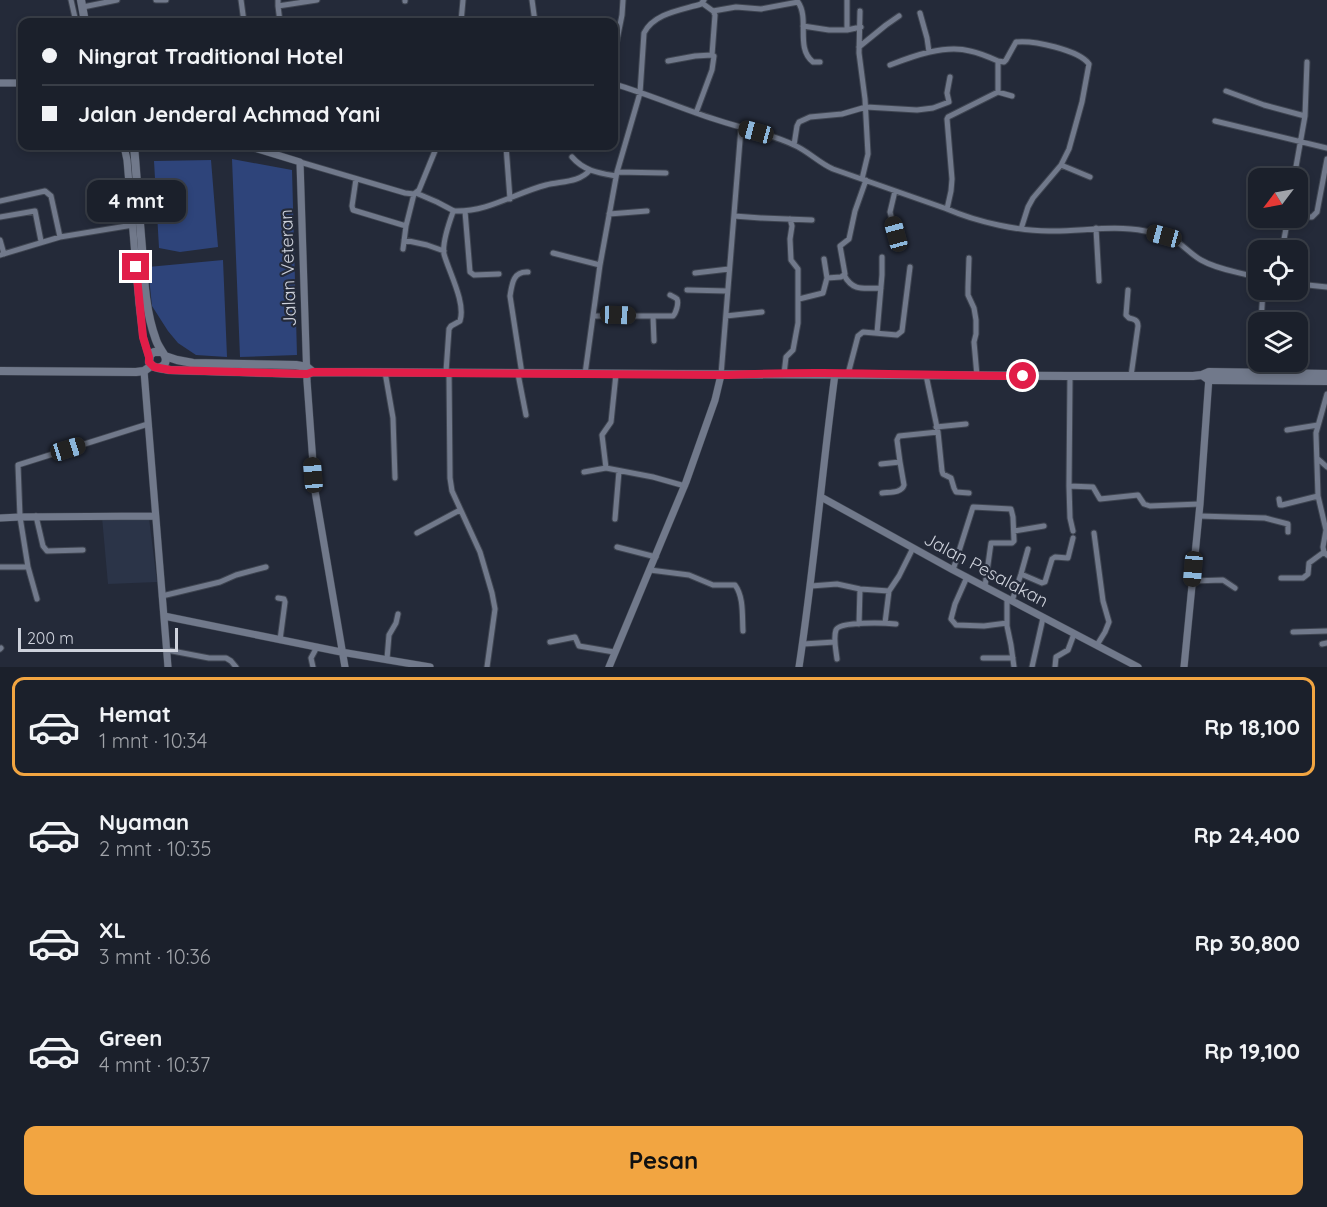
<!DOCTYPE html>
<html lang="id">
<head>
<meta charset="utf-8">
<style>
  body { margin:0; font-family:Quicksand,sans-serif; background:#282d37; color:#f1f3f6; height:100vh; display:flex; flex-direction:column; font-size:22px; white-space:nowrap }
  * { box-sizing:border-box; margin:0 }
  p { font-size:20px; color:#a0a3a9 }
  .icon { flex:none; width:33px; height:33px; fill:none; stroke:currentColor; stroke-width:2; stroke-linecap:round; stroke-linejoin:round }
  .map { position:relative; height:667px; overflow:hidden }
  .panel { display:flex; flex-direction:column; background:#1b202b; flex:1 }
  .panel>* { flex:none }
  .top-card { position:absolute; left:18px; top:18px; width:600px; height:132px; border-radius:12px; box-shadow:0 3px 9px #0003,0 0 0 2px #393e47; display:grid; align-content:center; height:132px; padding:0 24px; background:#1b202b }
  .needle { width:39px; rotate:238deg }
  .buttons { position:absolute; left:1248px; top:168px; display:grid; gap:12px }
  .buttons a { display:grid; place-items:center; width:60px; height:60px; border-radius:12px; background:#1b202b; box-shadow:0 3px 9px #0003,0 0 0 2px #393e47; font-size:30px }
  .scale { position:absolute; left:18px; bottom:15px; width:160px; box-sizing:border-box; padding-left:6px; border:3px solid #ced2dc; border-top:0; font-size:16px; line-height:21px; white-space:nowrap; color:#ced2dc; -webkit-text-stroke:4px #242a39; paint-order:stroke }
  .end { position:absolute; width:27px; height:27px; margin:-14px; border:8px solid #e11d48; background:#fff; box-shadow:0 0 0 3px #fff }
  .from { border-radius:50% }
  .bubble { position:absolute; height:42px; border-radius:12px; background:#1b202b; box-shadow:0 3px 9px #0003,0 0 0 2px #393e47; font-size:20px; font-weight:800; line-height:42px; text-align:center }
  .car { position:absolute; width:18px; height:36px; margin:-18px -9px; border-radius:8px; box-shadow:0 0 4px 2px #0007; background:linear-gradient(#222 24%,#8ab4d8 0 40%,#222 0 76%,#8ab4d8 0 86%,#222 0) }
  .top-card b { display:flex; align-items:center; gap:21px; height:57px; font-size:22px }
  .top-card b+b { border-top:2px solid #393e47 }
  .top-card i { width:15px; height:15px; background:#f1f3f6 }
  ul { padding:10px 0 0; list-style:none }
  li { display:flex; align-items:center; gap:18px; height:99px; margin:0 12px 9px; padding:0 12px; border:3px solid transparent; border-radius:12px }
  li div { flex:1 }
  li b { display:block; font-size:22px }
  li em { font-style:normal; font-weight:800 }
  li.selected { border-color:#f2a541 }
  li>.icon { width:54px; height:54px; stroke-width:1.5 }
  .cta { display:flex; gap:12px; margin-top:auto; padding:12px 24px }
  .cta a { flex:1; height:69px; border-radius:12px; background:#f2a541; color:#111; font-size:24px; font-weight:800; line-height:69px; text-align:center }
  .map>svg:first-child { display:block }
</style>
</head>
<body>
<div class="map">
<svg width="1327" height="667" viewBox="0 0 1327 667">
  <rect width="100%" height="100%" fill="#242a39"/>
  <!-- built -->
  <path fill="#2b3448" d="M102,517L149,518L157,582L108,584Z"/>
  <!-- green -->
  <path fill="#2e447a" d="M232,159L292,170L297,355L240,357Z
    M211,160L218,247L180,252L159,248L154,161Z
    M223,260L227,357L196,355L178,343L168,331L152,306L148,267Z"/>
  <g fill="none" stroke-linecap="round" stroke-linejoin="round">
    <defs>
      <path id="minor" d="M71,0L76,22
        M156,0H166
        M241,0L244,22
        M278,0V6L317,0
        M405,0V1
        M532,0L535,22
        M847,0V30
        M702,3L713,11L715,15L712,55
        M278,6L280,22
        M83,7L117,0
        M713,11L736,7L761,9L798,2C810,19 795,48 813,62H820
        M860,11L859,53L865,99L868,154L862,179
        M920,13L927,38L929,52
        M461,22L463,0
        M803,26L829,30H847L861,27
        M859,47L886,25L899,16
        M614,55L622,15L623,0
        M668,61L695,56L712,55L714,56L712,70L696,113
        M890,65C913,56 946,44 970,51C980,53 989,57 998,61
        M614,84C648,94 680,108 714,119C740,128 769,133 794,145C808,151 819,163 833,169L947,209C977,222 1021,232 1054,231C1084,231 1115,225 1145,231C1156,233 1167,236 1176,241C1185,247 1192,255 1201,260C1218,270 1240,272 1258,278
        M1226,91L1264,105L1305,116L1294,178
        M998,92V61L1004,62L1006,60L1016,42C1033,40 1079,50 1089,64L1082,102L1069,149L1061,165L1033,198L1028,207L1021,229
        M1305,116L1307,62
        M1215,121L1327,148
        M794,145L797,126L799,122L810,117L842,114L866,107L917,110L933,108L949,102L947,93L950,77
        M506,146L510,199
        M572,157C584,171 599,173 616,176
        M300,162L405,193L414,194L419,190L437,146
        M1061,165L1090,177
        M617,172L666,173
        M356,179L352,206L353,210L406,226
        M895,191L890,212L899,247
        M416,193L437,202L454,211
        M0,201L45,191L51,196L60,237
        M947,209L951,191L952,179L947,119L948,117L998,92L1012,96
        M465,211L470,272L474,275L499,274
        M609,214L647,211
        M734,216L761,218L812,220
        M0,217L35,211L41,241
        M1298,217H1312L1317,212L1327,159
        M1096,228L1099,281
        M0,240L4,254
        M404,240L427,245L444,251
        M403,249L406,226L414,194
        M1282,250L1288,218
        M553,253L600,265
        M0,255L60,237L133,225
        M969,258L968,287V295L974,308L976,320V334L974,342L977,376
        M695,273L729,269
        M844,275C853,292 864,288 881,288
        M827,278L841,277L845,274L840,246L849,239L855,211L866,180
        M1298,284L1327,287
        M687,290L727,291
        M1128,290L1126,315L1129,318C1134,319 1138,320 1138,326L1131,376
        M799,299L823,293L827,278L824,259
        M593,316H673C676,313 679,303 677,299C675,297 672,296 670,295
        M653,316L654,341
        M726,316L762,312
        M1261,322L1263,290
        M877,333L882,275V257
        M385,372L393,418L395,478
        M446,372L449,329L451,326L460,321C466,303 449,272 444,254C442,243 449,223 453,212L455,211C488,212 515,193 546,185C561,181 579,183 590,170
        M449,372L450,478L452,491L480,552L492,593L495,609L487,667
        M1258,373V360
        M518,374L526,415
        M522,374L510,296C512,284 513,271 528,272
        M585,374L600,265L617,172L640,93L644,33C654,13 682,10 701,4L704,0
        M616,374L611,422L602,435L606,468L653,477L685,486
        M784,374L786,357L793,350L798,323V269L791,260L790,239L792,226L790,219
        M848,374L858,336L863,332L897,335L902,331L910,267
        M721,375L741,128
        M926,375L938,432L942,471L943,474L951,478L954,488L956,492L969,493
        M1070,376L1069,486L1070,518L1073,531
        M1327,394L1316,433L1318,496L1326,530L1323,547L1324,552L1327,555
        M936,427L966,424
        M1287,430L1318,425
        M1318,459L1327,467
        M881,464L900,462L897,440L899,436L938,432
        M584,472L606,468
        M1069,486L1093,487L1100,499L1138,495L1144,504L1150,506L1200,504
        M882,493C890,492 902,493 904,485L900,462
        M1279,499L1280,505H1282L1318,496
        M36,516L43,546L47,551L83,550
        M1199,516L1265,518L1288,524V532
        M615,519L619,471
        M1014,531L1044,526
        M417,533L460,510
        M1094,533L1103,601L1109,622L1105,632L1097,645
        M617,547L656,557
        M0,567H28
        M650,570L689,575L713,585H735C744,597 742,616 743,631
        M953,570L973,507L1011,509L1013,517L1014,541L1012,543H991L985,586
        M1021,574L1042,583L1045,582L1052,559L1055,557L1068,558L1073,538
        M967,577L955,604L951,619L956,625L984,626L1007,623
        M1281,578H1303L1308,574L1309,563L1324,552
        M1192,581L1223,580L1235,588
        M811,586L837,584L860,589L889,591L899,576L913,548
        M162,596L220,582L236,575L266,567
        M278,598L284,599L285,602L280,640
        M1007,598V626L1011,645L1014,667
        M37,599L28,567L20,517L18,465L148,424
        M1012,601L1021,574L1028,549
        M885,623L889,591
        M859,624L860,589
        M1293,632L1327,631
        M550,642L575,637L579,646L614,652
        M803,644L835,642
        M1322,644L1327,643
        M0,649L1,648
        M167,650L209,658H226L231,661L236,667
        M983,658H1013
        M387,659L389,635L396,623L398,614
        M837,659C836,650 833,638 836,630C839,621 886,623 896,624
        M313,667L311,658L317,647
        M1032,667L1043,618
        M1055,667L1056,657L1068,650L1074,634"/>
      <path id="tertiary" d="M0,83H22
        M124,146L127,160L139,303L143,337L149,357
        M248,146L300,162L307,381L315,491L345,667
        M144,371L168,667
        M821,497L953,570L1138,667
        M0,518L20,517L155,516
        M164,616L341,652L430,667
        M609,667L686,482L715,400L721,375
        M799,667C814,569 822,471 835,374
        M1184,667L1200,504L1209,377"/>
      <path id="secondary" d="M81,0L85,22
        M134,146C137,180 139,214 142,248C144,279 145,310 156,340C158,346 162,351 165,356C169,366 156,373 149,362L150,355L154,352H161
        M165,356L177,360L193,363L296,365L307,367L313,372
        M158,368L170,370L307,374L313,372L1070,376H1193L1202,375L1209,372L1327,374
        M0,371L136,372L144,371L151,366
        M1202,375L1209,380L1327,381"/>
    </defs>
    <!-- minor casing -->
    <use href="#minor" stroke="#3f4551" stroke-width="7"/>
    <!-- tertiary casing -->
    <use href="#tertiary" stroke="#3f4551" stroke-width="8"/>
    <!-- secondary casing -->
    <use href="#secondary" stroke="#3f4551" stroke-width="9"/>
    <!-- minor -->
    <use href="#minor" stroke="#71798b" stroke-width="5"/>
    <!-- tertiary -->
    <use href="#tertiary" stroke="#71798b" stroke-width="7"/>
    <!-- secondary -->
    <use href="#secondary" stroke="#71798b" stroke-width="8"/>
  </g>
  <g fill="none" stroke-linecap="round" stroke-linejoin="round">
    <!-- route -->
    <path stroke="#e11d48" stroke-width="8" d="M136,267L143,337L149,357V362L154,367L170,370L307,374L313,372L728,375C826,370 925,376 1023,376"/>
  </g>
  <g text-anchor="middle" stroke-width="4.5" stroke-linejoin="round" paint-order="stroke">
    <!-- street labels -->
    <g font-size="18" fill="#ced2dc" stroke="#242a39">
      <text transform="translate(288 268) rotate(-92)" y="6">Jalan Veteran</text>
      <text transform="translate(986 570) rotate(28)" y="6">Jalan Pesalakan</text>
    </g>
  </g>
</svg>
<div class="buttons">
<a><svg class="needle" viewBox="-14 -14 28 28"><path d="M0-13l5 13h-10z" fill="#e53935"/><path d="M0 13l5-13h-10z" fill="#a0a3a9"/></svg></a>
<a><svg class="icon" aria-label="locate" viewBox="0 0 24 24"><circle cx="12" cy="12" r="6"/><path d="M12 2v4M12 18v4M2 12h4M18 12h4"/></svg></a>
<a><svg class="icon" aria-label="layers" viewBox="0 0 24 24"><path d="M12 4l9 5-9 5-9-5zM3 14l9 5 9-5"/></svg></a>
</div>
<div class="scale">200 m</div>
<i class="end from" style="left:1023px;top:376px"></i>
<i class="end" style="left:136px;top:267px"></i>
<div class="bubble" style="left:87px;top:180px;width:99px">4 mnt</div>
<i class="car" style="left:756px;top:132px;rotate:285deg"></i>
<i class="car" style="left:896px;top:234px;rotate:345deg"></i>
<i class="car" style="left:1164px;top:236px;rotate:285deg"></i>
<i class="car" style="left:618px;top:315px;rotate:92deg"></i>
<i class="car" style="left:68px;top:449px;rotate:73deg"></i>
<i class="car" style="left:313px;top:475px;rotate:355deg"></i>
<i class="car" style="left:1193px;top:569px;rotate:185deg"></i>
<div class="top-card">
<b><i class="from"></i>Ningrat Traditional Hotel</b>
<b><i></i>Jalan Jenderal Achmad Yani</b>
</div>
</div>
<section class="panel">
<ul>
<li class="selected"><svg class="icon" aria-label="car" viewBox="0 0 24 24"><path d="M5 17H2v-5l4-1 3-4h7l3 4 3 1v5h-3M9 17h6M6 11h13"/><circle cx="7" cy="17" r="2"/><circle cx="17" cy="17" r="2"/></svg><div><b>Hemat</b><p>1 mnt · 10:34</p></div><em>Rp 18,100</em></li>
<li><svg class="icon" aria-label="car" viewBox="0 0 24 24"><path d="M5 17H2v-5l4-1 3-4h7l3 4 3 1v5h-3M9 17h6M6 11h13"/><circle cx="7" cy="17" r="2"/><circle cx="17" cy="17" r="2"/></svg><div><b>Nyaman</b><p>2 mnt · 10:35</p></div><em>Rp 24,400</em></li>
<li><svg class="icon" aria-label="car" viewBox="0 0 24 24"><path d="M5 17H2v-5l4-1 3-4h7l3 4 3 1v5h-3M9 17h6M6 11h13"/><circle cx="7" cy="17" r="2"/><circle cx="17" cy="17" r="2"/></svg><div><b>XL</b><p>3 mnt · 10:36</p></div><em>Rp 30,800</em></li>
<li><svg class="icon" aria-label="car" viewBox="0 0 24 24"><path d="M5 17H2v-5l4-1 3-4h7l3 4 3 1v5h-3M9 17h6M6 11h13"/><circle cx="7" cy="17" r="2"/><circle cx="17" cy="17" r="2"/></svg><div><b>Green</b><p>4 mnt · 10:37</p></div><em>Rp 19,100</em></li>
</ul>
<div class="cta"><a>Pesan</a></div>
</section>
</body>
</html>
